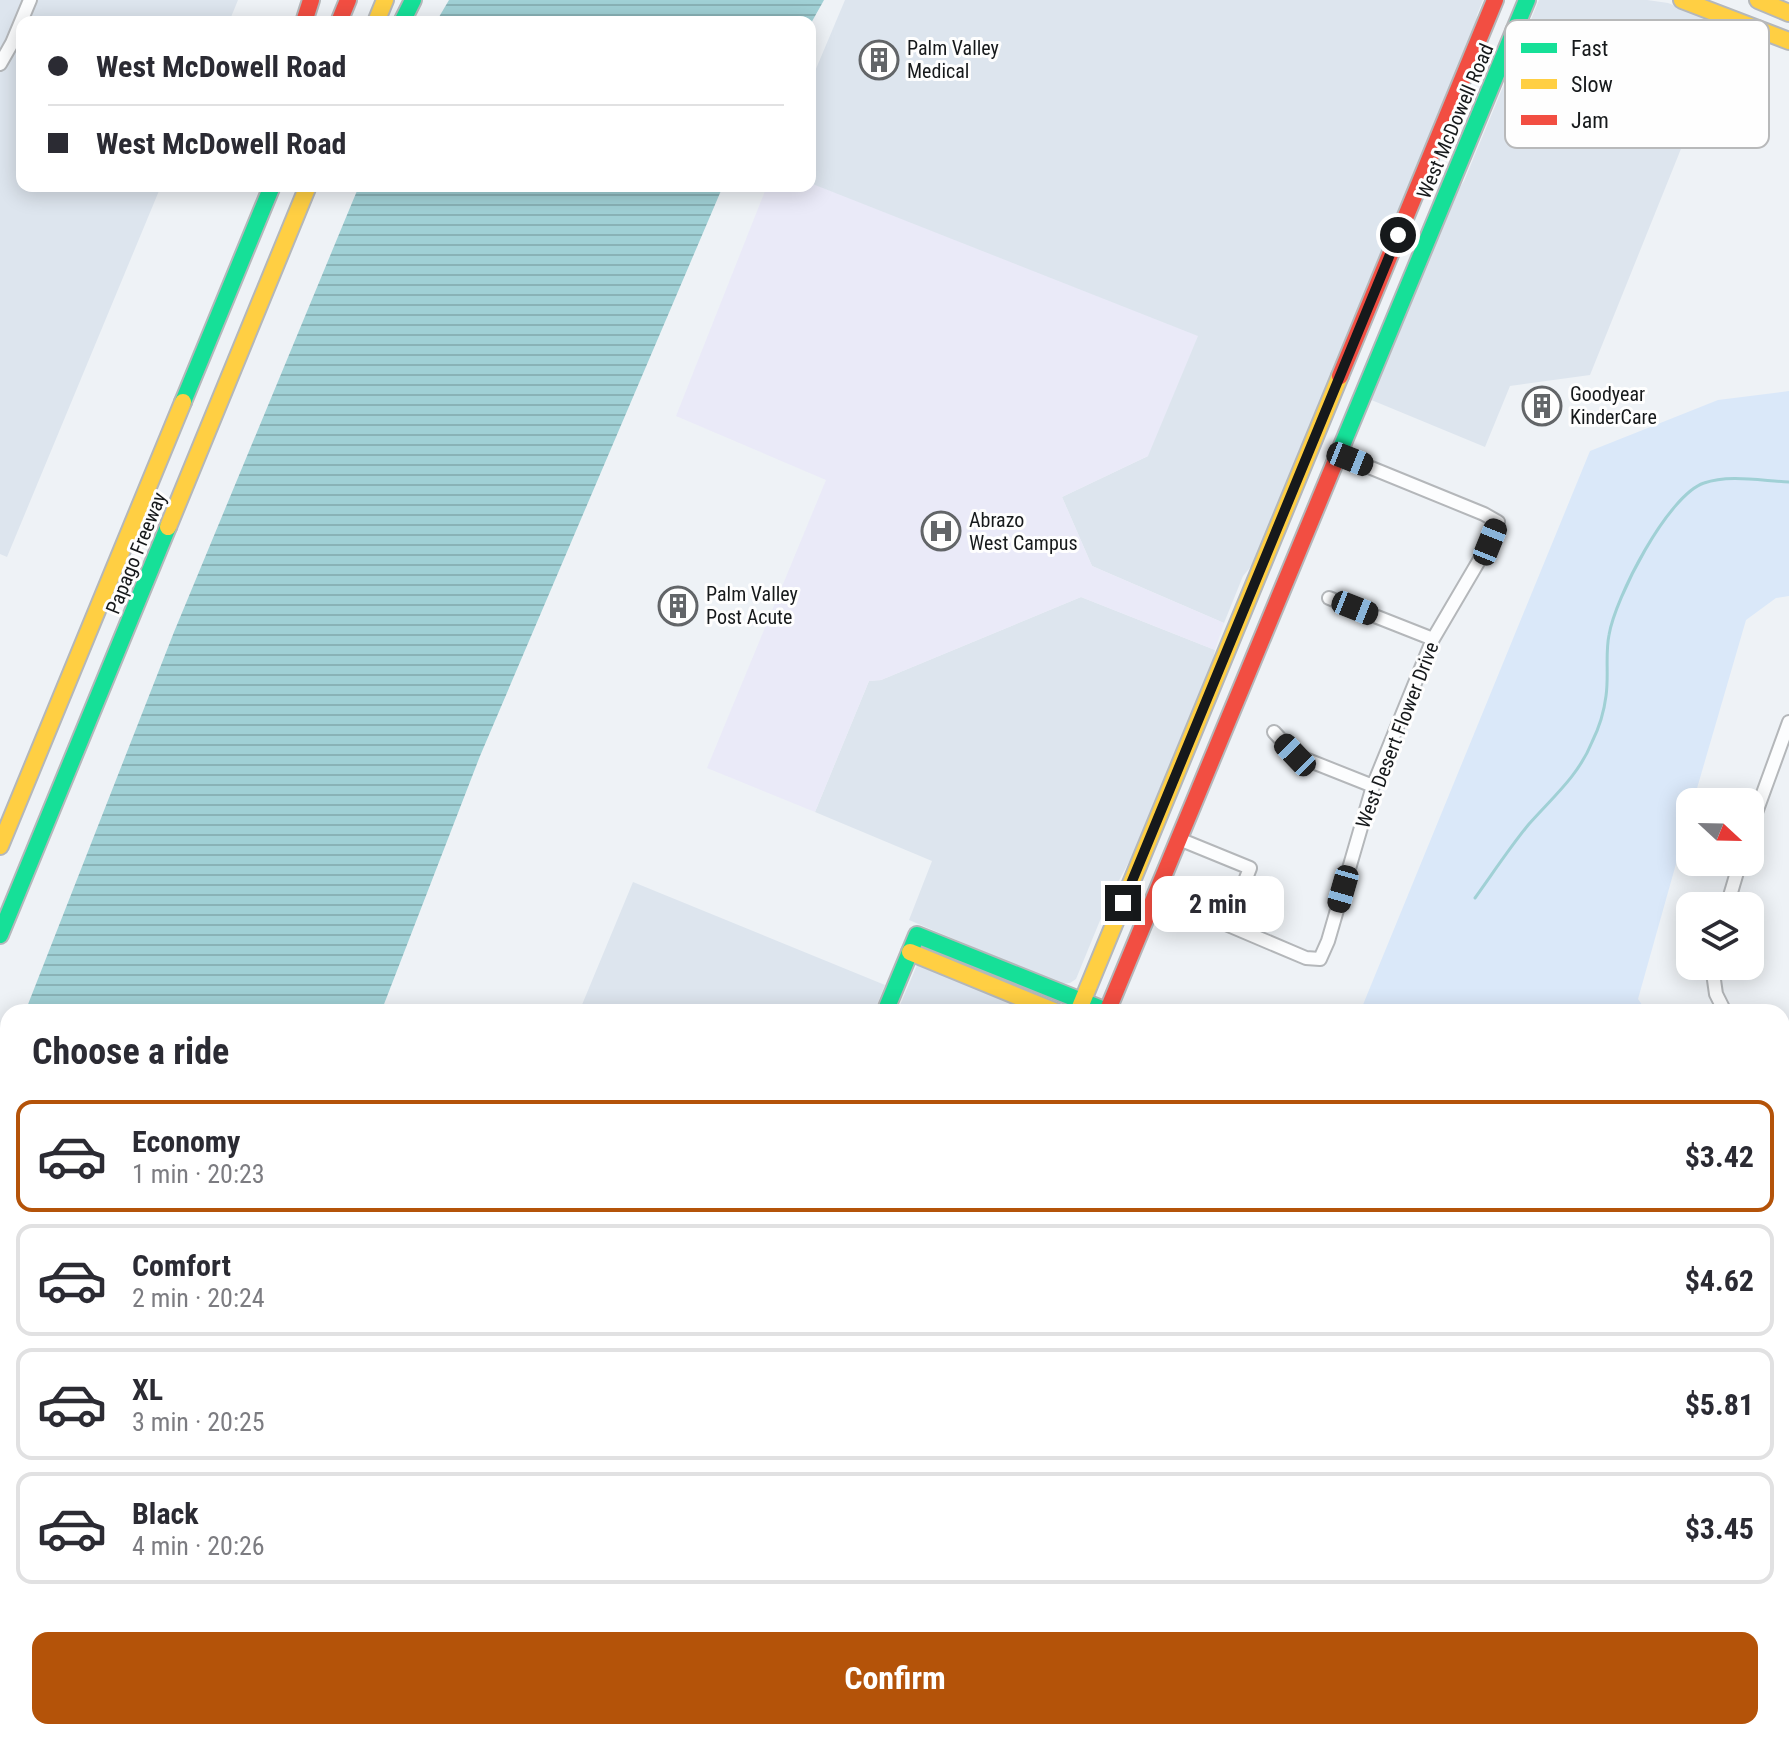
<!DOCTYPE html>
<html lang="en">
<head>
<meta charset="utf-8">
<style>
  body { margin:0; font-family:"Roboto Condensed",sans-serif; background:#f2f2f3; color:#2b2b33; height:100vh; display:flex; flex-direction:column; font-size:30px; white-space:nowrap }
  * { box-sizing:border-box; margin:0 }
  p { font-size:26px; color:#7c7c81 }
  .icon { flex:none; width:44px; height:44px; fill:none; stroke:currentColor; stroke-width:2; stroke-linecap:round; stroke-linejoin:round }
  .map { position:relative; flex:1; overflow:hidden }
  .details { position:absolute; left:0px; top:1004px; width:1790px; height:736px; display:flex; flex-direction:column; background:#fff; border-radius:24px 24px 0 0; box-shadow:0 4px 20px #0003 }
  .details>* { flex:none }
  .hud { position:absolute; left:16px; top:16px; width:800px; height:176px; border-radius:16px; box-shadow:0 4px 20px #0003; display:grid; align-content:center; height:176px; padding:0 32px; background:#fff }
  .needle { width:52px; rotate:112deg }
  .fabs { position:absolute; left:1676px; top:788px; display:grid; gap:16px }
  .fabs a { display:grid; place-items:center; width:88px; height:88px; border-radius:16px; background:#fff; box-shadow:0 4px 20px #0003; font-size:40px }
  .end { position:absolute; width:36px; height:36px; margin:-18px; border:10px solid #16191b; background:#fff; box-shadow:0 0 0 4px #fff }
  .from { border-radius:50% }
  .bubble { position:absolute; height:56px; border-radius:16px; background:#fff; box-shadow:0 4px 20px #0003; font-size:26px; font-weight:700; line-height:56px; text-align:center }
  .car { position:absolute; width:24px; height:48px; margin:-24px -12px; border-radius:10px; box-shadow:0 0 6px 2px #0007; background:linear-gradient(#222 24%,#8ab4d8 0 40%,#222 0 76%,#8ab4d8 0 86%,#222 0) }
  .hud b { display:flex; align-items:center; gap:28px; height:76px; font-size:30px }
  .hud b+b { border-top:2px solid #e1e1e2 }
  .hud i { width:20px; height:20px; background:#2b2b33 }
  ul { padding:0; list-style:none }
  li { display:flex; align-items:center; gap:24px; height:112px; margin:0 16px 12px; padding:0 16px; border:4px solid #e1e1e2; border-radius:16px }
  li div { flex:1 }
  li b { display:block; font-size:30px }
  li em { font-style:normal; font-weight:700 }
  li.current { border-color:#b45309 }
  li>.icon { width:72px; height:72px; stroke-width:1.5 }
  h2 { padding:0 32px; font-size:36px; line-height:96px }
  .primary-button { display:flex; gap:16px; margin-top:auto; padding:16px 32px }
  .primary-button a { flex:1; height:92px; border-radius:16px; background:#b45309; color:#fff; font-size:32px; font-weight:700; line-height:92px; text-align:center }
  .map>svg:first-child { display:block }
</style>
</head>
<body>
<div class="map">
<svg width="1789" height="1740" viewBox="0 0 1789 1740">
  <defs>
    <pattern id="water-rules" width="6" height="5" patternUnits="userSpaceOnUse" patternTransform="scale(2)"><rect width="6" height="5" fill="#a0d0d5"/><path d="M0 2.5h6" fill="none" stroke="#89b2b6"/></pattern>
  </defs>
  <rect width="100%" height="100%" fill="#eef2f6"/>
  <!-- built -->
  <path fill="#dde5ee" d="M0,0H238L229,22H22V186H161L7,557L0,554Z
    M845,0H1483L1477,15L1475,34L1259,557L1243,576L1224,623L1092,566L1062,497L1148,456L810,183V83Z
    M1539,0H1647L1668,3L1730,27L1590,375L1510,386L1485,447L1369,399L1449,204L1464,181Z
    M1081,597L1215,650L1212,664L1138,845L1108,901L1076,979L1070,983L1061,984L909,920L932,861L815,812L869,681L881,680Z
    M633,882L885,985L874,1012H579Z
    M917,965H922L1039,1012H897Z
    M8,1442V1508L0,1505V1461Z
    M8,1651V1732H766L762,1740H0V1656L5,1657Z"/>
  <!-- medical -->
  <path fill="#eaeaf8" d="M810,183L1198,336L1148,456L1062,497L1092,566L1224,623L1215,650L1081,597L881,680L869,681L815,812L707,768L826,480L676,416L767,186H810Z"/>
  <!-- grass -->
  <path fill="#dae8f9" d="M1789,391V596L1776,598L1746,620L1693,802H1690V814L1638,999L1647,1012H1360L1590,451L1718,400Z
    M1789,1368V1570H1782V1369Z
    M976,1732H1360L1347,1740H972Z"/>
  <!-- water -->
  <path fill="url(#water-rules)" d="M449,0H824L810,25V22H436Z
    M359,186H723L480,756L381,1012H25L174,632Z
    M8,1055V1442L0,1461V1075Z
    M0,1505L8,1508V1651L5,1658L0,1656Z"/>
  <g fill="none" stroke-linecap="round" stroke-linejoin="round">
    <!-- stream -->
    <path stroke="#a0d0d5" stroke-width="3" d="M1475,898C1493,873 1510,847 1529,824C1552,798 1579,775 1592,742C1599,728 1604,712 1606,696C1609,676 1605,654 1609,635C1615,598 1668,495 1704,483C1729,474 1763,481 1789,482"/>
    <defs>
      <path id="street" d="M0,64L12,43L30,0
        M1329,598L1433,639
        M1274,732L1295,755L1373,786
        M1750,829L1789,722
        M1179,839L1250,868L1228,925L1306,958L1320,959L1328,941L1373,786L1433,639L1490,542L1498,522L1484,514L1337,454
        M1727,906L1740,862
        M1712,966L1716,994L1725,1012
        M1782,1100L1789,1117
        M1782,1295L1789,1288
        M1782,1308L1789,1305
        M1782,1631L1789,1632
        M1660,1732L1675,1740
        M1454,1740L1460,1732
        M1643,1740L1648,1732"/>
      <path id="fast" d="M402,22L413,0
        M183,402L272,186
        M1336,460L1527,0
        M0,935L168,527
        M885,1012L917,935L1109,1012
        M804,1740L807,1732"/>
      <path id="slow" d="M1682,0L1789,41
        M1758,0L1789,13
        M376,22L385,0
        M168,527L308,186
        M0,846L183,402
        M910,952L1056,1012
        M1078,1012L1340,376
        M1549,1740L1554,1732"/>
      <path id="jam" d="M304,22L311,0
        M339,22L348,0
        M1340,376L1495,0
        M1107,1012L1336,460
        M152,1740L155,1732
        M774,1740L778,1732"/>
    </defs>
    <!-- street casing -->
    <use href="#street" stroke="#b4b7ba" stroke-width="16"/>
    <!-- fast casing -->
    <use href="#fast" stroke="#b4b7ba" stroke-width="20"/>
    <!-- slow casing -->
    <use href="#slow" stroke="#b4b7ba" stroke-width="20"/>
    <!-- jam casing -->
    <use href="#jam" stroke="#b4b7ba" stroke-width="20"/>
    <!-- street -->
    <use href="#street" stroke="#fcfdfe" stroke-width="12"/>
    <!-- fast -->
    <use href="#fast" stroke="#16e098" stroke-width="16"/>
    <!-- slow -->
    <use href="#slow" stroke="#ffcf43" stroke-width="16"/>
    <!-- jam -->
    <use href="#jam" stroke="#f24e42" stroke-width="16"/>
  </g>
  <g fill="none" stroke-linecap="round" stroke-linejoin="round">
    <!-- route -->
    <path stroke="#16191b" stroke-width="10" d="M1123,903L1398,235"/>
  </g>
  <!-- icons -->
  <defs>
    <symbol id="building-ring" viewBox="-11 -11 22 22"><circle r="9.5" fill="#fefefe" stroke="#626568" stroke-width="1.5"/><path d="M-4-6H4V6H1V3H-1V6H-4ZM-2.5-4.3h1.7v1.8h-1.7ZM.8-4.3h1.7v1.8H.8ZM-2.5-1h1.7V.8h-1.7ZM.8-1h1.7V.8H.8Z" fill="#626568"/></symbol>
    <symbol id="hospital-ring" viewBox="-11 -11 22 22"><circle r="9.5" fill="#fefefe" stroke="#626568" stroke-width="1.5"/><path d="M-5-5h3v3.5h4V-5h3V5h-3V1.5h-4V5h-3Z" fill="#626568"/></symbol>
  </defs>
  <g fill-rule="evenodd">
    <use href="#building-ring" x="857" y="38" width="44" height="44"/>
    <use href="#building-ring" x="1520" y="384" width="44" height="44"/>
    <use href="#hospital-ring" x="919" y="509" width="44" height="44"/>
    <use href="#building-ring" x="656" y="584" width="44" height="44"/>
  </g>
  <g text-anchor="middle" stroke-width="6" stroke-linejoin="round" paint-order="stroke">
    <!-- poi labels -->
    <g font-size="20" fill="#16191b" stroke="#fefefe" text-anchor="start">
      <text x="907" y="55">Palm Valley<tspan x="907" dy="23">Medical</tspan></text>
      <text x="1570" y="401">Goodyear<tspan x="1570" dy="23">KinderCare</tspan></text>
      <text x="969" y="527">Abrazo<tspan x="969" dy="23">West Campus</tspan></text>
      <text x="706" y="601">Palm Valley<tspan x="706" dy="23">Post Acute</tspan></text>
    </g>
    <!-- street labels -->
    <g font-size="20" fill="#16191b" stroke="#fefefe">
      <text transform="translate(1455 121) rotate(-67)" y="7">West McDowell Road</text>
      <text transform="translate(136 553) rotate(-68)" y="7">Papago Freeway</text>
      <text transform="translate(1397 735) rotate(-69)" y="7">West Desert Flower Drive</text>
    </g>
  </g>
  <!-- legend -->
  <rect x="1505" y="20" width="264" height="128" rx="12" fill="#fefefe" stroke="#b8b9ba" stroke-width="2"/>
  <rect x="1521" y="43" width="36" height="10" fill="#16e098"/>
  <rect x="1521" y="79" width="36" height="10" fill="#ffcf43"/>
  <rect x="1521" y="115" width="36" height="10" fill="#f24e42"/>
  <g font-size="22" fill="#16191b">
    <text x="1571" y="56">Fast</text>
    <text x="1571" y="92">Slow</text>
    <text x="1571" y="128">Jam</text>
  </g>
</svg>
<div class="fabs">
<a><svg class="needle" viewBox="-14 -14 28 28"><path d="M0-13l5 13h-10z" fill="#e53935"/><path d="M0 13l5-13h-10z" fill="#7c7c81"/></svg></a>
<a><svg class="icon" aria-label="layers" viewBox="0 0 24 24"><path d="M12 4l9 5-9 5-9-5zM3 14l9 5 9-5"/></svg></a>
</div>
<i class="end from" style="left:1398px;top:235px"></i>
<i class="end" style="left:1123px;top:903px"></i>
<div class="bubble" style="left:1152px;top:876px;width:132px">2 min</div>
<i class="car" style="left:1350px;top:459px;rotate:112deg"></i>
<i class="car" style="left:1490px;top:542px;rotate:22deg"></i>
<i class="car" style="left:1355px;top:608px;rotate:112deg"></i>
<i class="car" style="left:1295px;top:755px;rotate:316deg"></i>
<i class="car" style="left:1343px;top:889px;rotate:196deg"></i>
<div class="hud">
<b><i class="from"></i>West McDowell Road</b>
<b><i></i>West McDowell Road</b>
</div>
<section class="details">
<h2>Choose a ride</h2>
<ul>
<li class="current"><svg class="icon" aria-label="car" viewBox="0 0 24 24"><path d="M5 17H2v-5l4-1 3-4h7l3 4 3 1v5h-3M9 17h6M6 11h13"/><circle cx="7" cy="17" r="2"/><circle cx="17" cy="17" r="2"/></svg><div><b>Economy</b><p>1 min · 20:23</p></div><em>$3.42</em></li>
<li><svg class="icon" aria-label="car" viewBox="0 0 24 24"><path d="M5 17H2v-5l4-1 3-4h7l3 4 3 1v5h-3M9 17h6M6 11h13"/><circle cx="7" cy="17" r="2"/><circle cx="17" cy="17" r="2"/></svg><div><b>Comfort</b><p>2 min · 20:24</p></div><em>$4.62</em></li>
<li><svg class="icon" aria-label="car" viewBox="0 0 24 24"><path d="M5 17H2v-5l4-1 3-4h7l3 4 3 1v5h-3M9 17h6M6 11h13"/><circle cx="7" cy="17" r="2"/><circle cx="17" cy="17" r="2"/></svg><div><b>XL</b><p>3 min · 20:25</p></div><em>$5.81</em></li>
<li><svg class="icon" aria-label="car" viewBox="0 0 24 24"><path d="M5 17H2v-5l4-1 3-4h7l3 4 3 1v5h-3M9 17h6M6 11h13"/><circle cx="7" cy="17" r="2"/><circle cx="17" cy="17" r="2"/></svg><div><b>Black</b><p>4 min · 20:26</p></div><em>$3.45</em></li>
</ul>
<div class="primary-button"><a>Confirm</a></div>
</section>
</div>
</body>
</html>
